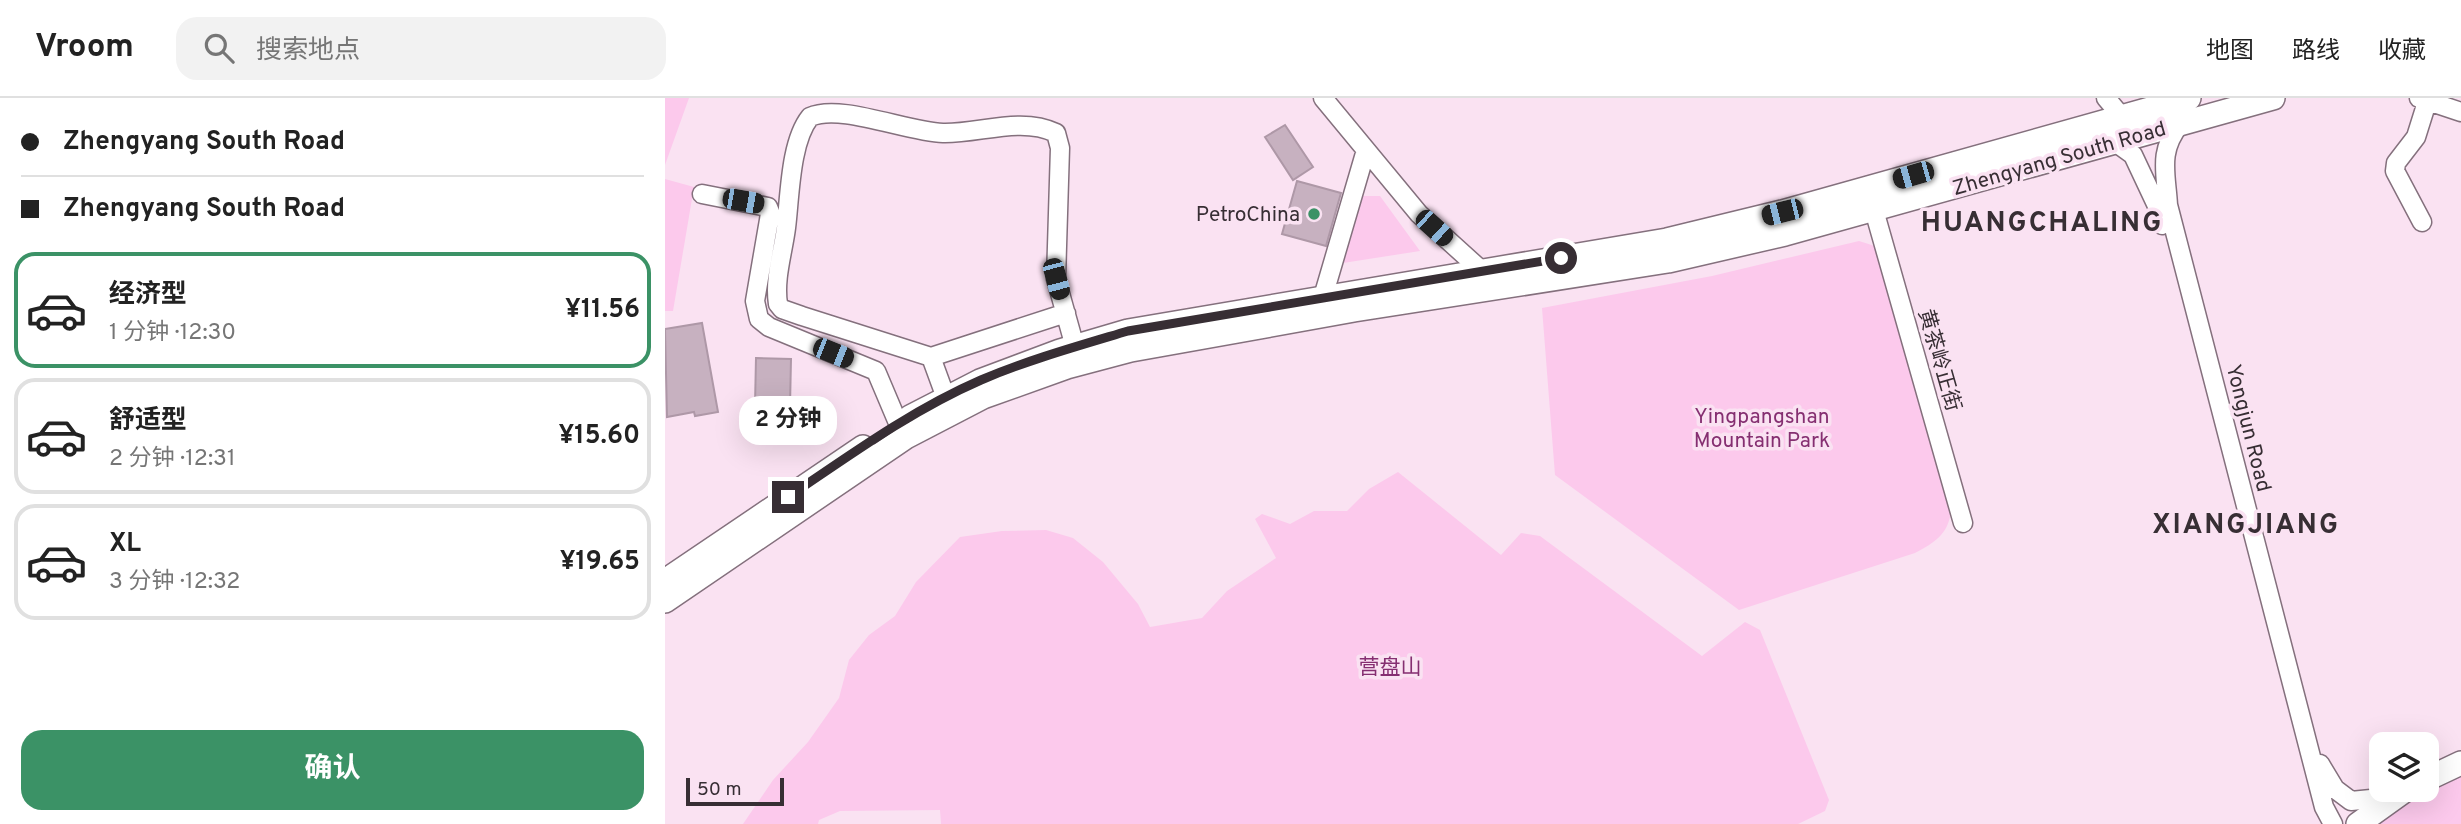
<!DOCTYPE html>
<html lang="zh">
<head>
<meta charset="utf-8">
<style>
  body { margin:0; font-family:Overpass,"Noto Sans SC",sans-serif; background:#f2f2f2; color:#222; height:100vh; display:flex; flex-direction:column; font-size:26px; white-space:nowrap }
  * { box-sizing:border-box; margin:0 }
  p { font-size:23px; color:#767676 }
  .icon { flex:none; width:38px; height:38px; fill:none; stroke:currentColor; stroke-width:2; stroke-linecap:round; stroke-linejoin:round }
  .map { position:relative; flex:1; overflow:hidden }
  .drawer { display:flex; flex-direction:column; background:#fff; width:665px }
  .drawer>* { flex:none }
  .guide { display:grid; align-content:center; height:154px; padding:0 21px; background:#fff }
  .fabs { position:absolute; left:1704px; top:634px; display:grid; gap:14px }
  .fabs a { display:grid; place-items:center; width:70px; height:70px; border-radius:14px; background:#fff; box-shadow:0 7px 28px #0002; font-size:35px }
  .scale { position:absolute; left:21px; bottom:18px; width:98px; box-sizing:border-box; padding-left:7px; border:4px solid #372e34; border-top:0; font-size:19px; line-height:24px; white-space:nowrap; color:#372e34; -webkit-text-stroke:5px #fae2f2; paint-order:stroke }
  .end { position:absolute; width:32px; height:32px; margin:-16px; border:9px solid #372e34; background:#fff; box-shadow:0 0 0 4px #fff }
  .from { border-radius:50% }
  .bubble { position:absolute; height:49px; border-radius:21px; background:#fff; box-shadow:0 7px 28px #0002; font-size:23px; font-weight:700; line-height:49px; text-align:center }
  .car { position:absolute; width:21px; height:42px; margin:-21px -10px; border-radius:9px; box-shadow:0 0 5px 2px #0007; background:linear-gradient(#222 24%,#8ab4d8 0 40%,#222 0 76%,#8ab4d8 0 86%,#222 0) }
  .guide b { display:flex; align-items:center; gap:24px; height:66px; font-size:26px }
  .guide b+b { border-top:2px solid #e0e0e0 }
  .guide i { width:18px; height:18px; background:#222 }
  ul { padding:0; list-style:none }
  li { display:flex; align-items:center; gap:21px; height:116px; margin:0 14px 10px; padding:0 7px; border:4px solid #e0e0e0; border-radius:21px }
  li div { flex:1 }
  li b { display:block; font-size:26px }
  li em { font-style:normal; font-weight:700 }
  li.active { border-color:#3b9266 }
  li>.icon { width:63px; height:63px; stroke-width:1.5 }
  .cta { display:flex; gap:14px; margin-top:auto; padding:14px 21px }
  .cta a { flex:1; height:80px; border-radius:21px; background:#3b9266; color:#fff; font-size:28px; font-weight:700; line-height:80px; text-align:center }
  header { display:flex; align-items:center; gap:42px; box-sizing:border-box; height:98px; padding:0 35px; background:#fff; border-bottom:2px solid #e0e0e0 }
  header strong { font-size:33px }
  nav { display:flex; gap:38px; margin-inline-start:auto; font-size:24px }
  .search { width:490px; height:63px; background:#f2f2f2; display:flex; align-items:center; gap:18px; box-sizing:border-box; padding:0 24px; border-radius:21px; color:#767676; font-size:26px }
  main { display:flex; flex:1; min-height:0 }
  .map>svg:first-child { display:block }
</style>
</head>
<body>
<header>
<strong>Vroom</strong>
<div class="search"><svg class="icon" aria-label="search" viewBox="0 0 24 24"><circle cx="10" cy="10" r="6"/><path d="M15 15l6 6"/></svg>搜索地点</div>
<nav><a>地图</a><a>路线</a><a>收藏</a></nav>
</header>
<main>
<section class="drawer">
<div class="guide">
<b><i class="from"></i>Zhengyang South Road</b>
<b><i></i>Zhengyang South Road</b>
</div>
<ul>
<li class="active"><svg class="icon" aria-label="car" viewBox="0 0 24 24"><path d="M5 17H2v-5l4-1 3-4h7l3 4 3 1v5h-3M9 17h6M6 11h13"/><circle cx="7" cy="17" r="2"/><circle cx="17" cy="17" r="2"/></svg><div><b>经济型</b><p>1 分钟 · 12:30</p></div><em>¥11.56</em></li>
<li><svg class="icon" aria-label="car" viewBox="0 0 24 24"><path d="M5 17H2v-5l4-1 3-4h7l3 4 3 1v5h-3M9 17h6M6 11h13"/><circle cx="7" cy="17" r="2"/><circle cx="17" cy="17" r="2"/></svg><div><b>舒适型</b><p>2 分钟 · 12:31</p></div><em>¥15.60</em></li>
<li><svg class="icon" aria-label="car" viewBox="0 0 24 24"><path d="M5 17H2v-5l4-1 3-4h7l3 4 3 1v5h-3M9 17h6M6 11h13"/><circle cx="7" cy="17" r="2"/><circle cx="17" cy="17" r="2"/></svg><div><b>XL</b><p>3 分钟 · 12:32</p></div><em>¥19.65</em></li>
</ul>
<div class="cta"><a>确认</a></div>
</section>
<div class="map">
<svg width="1796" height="726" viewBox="0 0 1796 726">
  <rect width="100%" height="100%" fill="#fae2f2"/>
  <!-- green -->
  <path fill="#fcc9ec" d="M0,0H24L0,67Z
    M0,81L29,89L8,213H0Z
    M697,98H715L755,153L678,165Z
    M1194,143L1213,149L1286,408C1286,434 1271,444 1250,455L1074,512L890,377L877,210L1047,178Z
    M733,374L836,457L856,435L875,438L1037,558L1080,524L1095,532L1164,702L1160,713L1133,726H276L275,712L175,713L154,722L153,726H78L108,682L143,644L174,600L184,562L204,537L230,518L251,484L295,439L337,433L381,432L408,440L438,464L473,506L485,529L537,520L562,493L611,460L590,421L597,416L625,426L649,413H682L704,391Z
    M1796,676V726H1705L1745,701Z"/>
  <!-- building -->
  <path fill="#c7b1c0" stroke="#ae98a7" stroke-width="2" d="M620,27L648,69L628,82L600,39Z
    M632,83L676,95L661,148L617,136Z
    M37,225L53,314L30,318L29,314L2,319L0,231Z
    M91,260L126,261L125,308L90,307Z"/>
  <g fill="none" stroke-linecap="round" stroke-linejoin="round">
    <defs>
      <path id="minor" d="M658,0L754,116L817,173
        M1441,0L1457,19
        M1754,0L1796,14
        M1515,26C1493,54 1501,74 1503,107L1659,709L1668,726
        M1450,44L1468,57L1492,108L1497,127
        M37,96L103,109L105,114L104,122L90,203L94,221L104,229L211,273L233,325
        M1209,112L1298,425
        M1757,124L1730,73L1731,65L1751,39L1762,4
        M658,199L701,52
        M266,259L401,215
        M281,300L266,259L137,218L117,211L113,206C109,181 118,154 121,130C125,98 125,44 145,19C175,5 242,34 278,35C314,36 356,18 391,35L395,50L391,181L410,249
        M1655,666L1670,691L1686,703L1706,701"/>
      <path id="major" d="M245,319L315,283L395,253L463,233L1002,142L1117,114L1524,0
        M0,483L198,349
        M0,503L241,339L318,299L402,269L466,252L689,212L1003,163L1120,136L1608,0
        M1762,681L1796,665
        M1693,726L1742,691"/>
    </defs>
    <!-- minor casing -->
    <use href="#minor" stroke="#84707d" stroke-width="21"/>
    <!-- major casing -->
    <use href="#major" stroke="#84707d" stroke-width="26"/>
    <!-- minor -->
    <use href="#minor" stroke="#fff" stroke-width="18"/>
    <!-- major -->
    <use href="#major" stroke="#fff" stroke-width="23"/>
  </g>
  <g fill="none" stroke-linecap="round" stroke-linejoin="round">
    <!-- route -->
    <path stroke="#372e34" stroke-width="9" d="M123,399C185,357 247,312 316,282C363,262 413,248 463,233L896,160"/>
  </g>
  <!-- markers -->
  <circle fill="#3b9266" stroke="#fae2f2" stroke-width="2.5" cx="649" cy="116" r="7"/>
  <g text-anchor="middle" stroke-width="7" stroke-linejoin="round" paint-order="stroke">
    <!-- street labels -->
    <g font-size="21" fill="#372e34" stroke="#fae2f2">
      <text transform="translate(1394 60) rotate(-16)" y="7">Zhengyang South Road</text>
      <text transform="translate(1275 262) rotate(74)" y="7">黄茶岭正街</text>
      <text transform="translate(1584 330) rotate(76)" y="7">Yongjun Road</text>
    </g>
    <!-- poi labels -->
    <g font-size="21" fill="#372e34" stroke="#fae2f2" text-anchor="end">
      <text x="635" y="123">PetroChina</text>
    </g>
    <!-- park labels -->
    <g font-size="21" fill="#852f71" stroke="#fae2f2">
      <text x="1097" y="325">Yingpangshan<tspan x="1097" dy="24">Mountain Park</tspan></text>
      <text x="725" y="576">营盘山</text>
    </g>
    <!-- district labels -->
    <g font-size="28" font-weight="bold" letter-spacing="2" fill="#372e34" stroke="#fae2f2">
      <text x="1377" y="133">HUANGCHALING</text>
      <text x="1581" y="435">XIANGJIANG</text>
    </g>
  </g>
</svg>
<div class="fabs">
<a><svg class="icon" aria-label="layers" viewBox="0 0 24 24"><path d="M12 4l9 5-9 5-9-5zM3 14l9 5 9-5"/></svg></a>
</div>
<div class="scale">50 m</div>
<i class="end from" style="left:896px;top:160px"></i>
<i class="end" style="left:123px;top:399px"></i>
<div class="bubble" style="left:74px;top:298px;width:98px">2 分钟</div>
<i class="car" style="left:1248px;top:77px;rotate:254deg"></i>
<i class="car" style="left:78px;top:103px;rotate:100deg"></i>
<i class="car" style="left:1117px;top:114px;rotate:256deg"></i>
<i class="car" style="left:769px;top:130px;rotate:132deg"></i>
<i class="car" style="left:391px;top:181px;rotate:165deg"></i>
<i class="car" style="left:168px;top:255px;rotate:112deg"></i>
</div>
</main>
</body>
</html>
